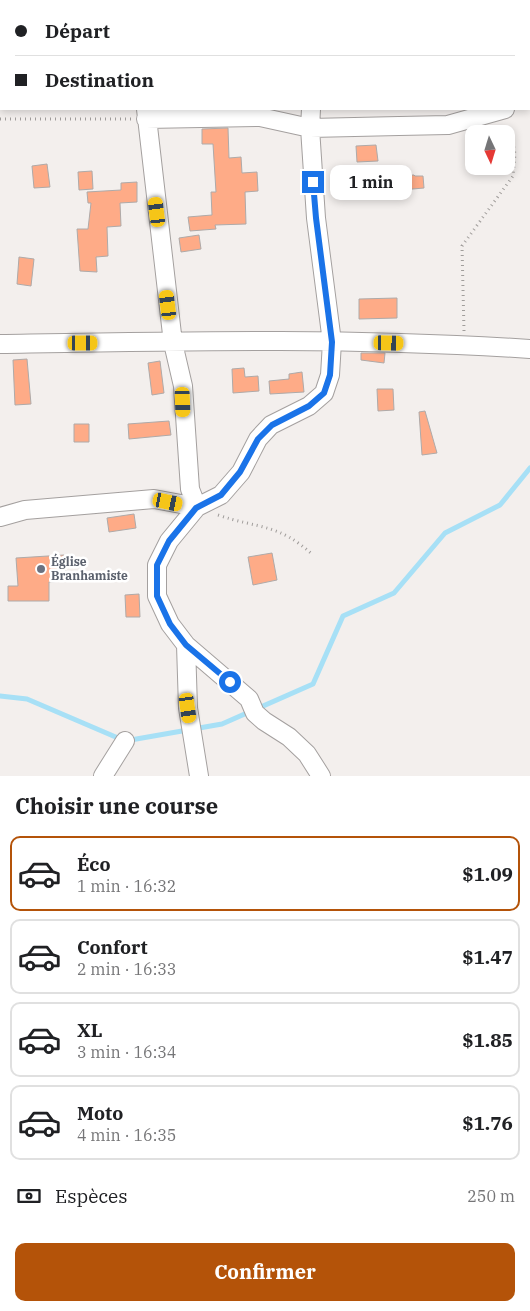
<!DOCTYPE html>
<html lang="fr">
<head>
<meta charset="utf-8">
<style>
  body { margin:0; font-family:"IBM Plex Serif",serif; background:#f2f2f2; color:#202124; height:100vh; display:flex; flex-direction:column; font-size:19px; white-space:nowrap }
  * { box-sizing:border-box; margin:0 }
  p { font-size:16px; color:#757577 }
  .icon { flex:none; width:28px; height:28px; fill:none; stroke:currentColor; stroke-width:2; stroke-linecap:round; stroke-linejoin:round }
  .map { position:relative; height:776px; overflow:hidden }
  .side { display:flex; flex-direction:column; background:#fff; flex:1 }
  .side>* { flex:none }
  .hud { position:absolute; left:0px; top:0px; width:530px; height:110px; box-shadow:0 2px 8px #0003; display:grid; align-content:center; height:110px; padding:0 15px; background:#fff }
  .needle { width:32px; rotate:176deg }
  .fabs { position:absolute; left:465px; top:125px; display:grid; gap:10px }
  .fabs a { display:grid; place-items:center; width:50px; height:50px; border-radius:10px; background:#fff; box-shadow:0 2px 8px #0003; font-size:25px }
  .end { position:absolute; width:22px; height:22px; margin:-11px; border:6px solid #1a73e8; background:#fff; box-shadow:0 0 0 2px #fff }
  .from { border-radius:50% }
  .bubble { position:absolute; height:35px; border-radius:10px; background:#fff; box-shadow:0 2px 8px #0003; font-size:16px; font-weight:700; line-height:35px; text-align:center }
  .car { position:absolute; width:15px; height:30px; margin:-15px -8px; border-radius:6px; box-shadow:0 0 4px 1px #0007; background:linear-gradient(#f5c518 24%,#345 0 40%,#f5c518 0 76%,#345 0 86%,#f5c518 0) }
  .hud b { display:flex; align-items:center; gap:18px; height:48px; font-size:19px }
  .hud b+b { border-top:1px solid #e0e0e0 }
  .hud i { width:12px; height:12px; background:#202124 }
  ul { padding:0; list-style:none }
  li { display:flex; align-items:center; gap:15px; height:75px; margin:0 10px 8px; padding:0 5px; border:2px solid #e0e0e0; border-radius:10px }
  li div { flex:1 }
  li b { display:block; font-size:19px }
  li em { font-style:normal; font-weight:700 }
  li.selected { border-color:#b45309 }
  li>.icon { width:45px; height:45px; stroke-width:1.5 }
  h2 { padding:0 15px; font-size:22px; line-height:60px }
  .pay { display:flex; align-items:center; gap:12px; height:55px; padding:0 15px; font-size:19px }
  .pay p { margin-inline-start:auto }
  .cta { display:flex; gap:10px; margin-top:auto; padding:10px 15px }
  .cta a { flex:1; height:58px; border-radius:10px; background:#b45309; color:#fff; font-size:20px; font-weight:700; line-height:58px; text-align:center }
  .map>svg:first-child { display:block }
</style>
</head>
<body>
<div class="map">
<svg width="530" height="776" viewBox="0 0 530 776">
  <rect width="100%" height="100%" fill="#f3efed"/>
  <g fill="none" stroke-linecap="round" stroke-linejoin="round">
    <!-- stream -->
    <path stroke="#a7e0f6" stroke-width="5" d="M0,696L27,699L125,741L222,724L313,684L343,616L394,593L445,533L500,505L530,468"/>
  </g>
  <!-- building -->
  <path fill="#feab87" stroke="#aeaaa9" d="M228,128L229,158L241,157L242,173L257,172L258,191L245,192L246,224L215,225L216,229L190,231L188,217L212,215L211,192H216L213,144H202V129Z
    M376,145L378,161L357,162L356,146Z
    M47,164L50,187L34,188L32,166Z
    M92,171L93,189L79,190L78,172Z
    M414,175L415,176H423L424,188L401,190L399,176Z
    M137,182V202L120,203L121,226L107,227L108,256L96,257L97,272L80,271L77,229H88L91,203H88L87,192L121,190V183Z
    M199,235L201,249L181,252L179,238Z
    M19,257L34,259L31,286L17,284Z
    M397,298V318L359,319V299Z
    M361,353H385L384,363L361,360Z
    M27,359L31,404L15,405L13,360Z
    M160,361L164,393L152,395L148,363Z
    M244,368L245,377L258,376L259,391L233,393L232,369Z
    M302,372L304,392L270,394L269,381L289,379V374Z
    M377,389H393L394,410L378,411Z
    M425,411L437,453L422,455L419,412Z
    M169,421L171,435L129,439L128,424Z
    M74,424H89V442H74Z
    M134,514L136,528L109,532L107,518Z
    M272,553L277,580L253,585L248,557Z
    M64,555L66,581L49,582V601H8V586H18L16,558Z
    M139,594L140,617H126L125,595Z"/>
  <g fill="none" stroke-linecap="round" stroke-linejoin="round">
    <defs>
      <path id="street" d="M144,0V1
        M317,0V1
        M456,1V0
        M529,100H530
        M146,109L173,343L183,386L190,489L197,507
        M146,119L260,117L310,128L399,126L448,125L505,109
        M0,344C176,341 354,337 530,349
        M0,517L25,510L154,499L197,507
        M186,645L249,699L255,713L264,721L289,737L307,754L321,776
        M103,776L125,741
        M199,776L188,708L186,645L170,624L157,596V565L169,541L197,507L221,495L241,472L258,439L271,425L309,406L324,393L330,375L332,342L316,218L310,128L311,109"/>
    </defs>
    <!-- street casing -->
    <use href="#street" stroke="#a4a09f" stroke-width="20"/>
    <!-- path -->
    <path stroke="#a09d9b" stroke-width="3" stroke-dasharray="1 4" stroke-linecap="butt" d="M0,119H131
      M497,127L504,134
      M464,331L462,246L513,176L515,154L513,143L506,136
      M218,515C259,529 278,523 313,555"/>
    <!-- street -->
    <use href="#street" stroke="#fff" stroke-width="18"/>
  </g>
  <g fill="none" stroke-linecap="round" stroke-linejoin="round">
    <!-- route -->
    <path stroke="#1a73e8" stroke-width="6" d="M230,682L186,645L170,624L157,596V565L169,541L196,508L221,495L240,472L258,439L272,425L309,406L324,393L330,375L332,342L316,218L313,182"/>
  </g>
  <!-- markers -->
  <circle fill="#6b7280" stroke="#fff" stroke-width="2" cx="41" cy="569" r="5"/>
  <g text-anchor="middle" stroke-width="5" stroke-linejoin="round" paint-order="stroke">
    <!-- worship labels -->
    <g font-size="12" font-weight="bold" fill="#5b616d" stroke="#fff" text-anchor="start">
      <text x="51" y="566">Église<tspan x="51" dy="14">Branhamiste</tspan></text>
    </g>
  </g>
</svg>
<div class="fabs">
<a><svg class="needle" viewBox="-14 -14 28 28"><path d="M0-13l5 13h-10z" fill="#e53935"/><path d="M0 13l5-13h-10z" fill="#757577"/></svg></a>
</div>
<i class="end from" style="left:230px;top:682px"></i>
<i class="end" style="left:313px;top:182px"></i>
<div class="bubble" style="left:330px;top:165px;width:82px">1 min</div>
<i class="car" style="left:157px;top:212px;rotate:353deg"></i>
<i class="car" style="left:168px;top:305px;rotate:353deg"></i>
<i class="car" style="left:83px;top:343px;rotate:90deg"></i>
<i class="car" style="left:389px;top:343px;rotate:91deg"></i>
<i class="car" style="left:183px;top:402px;rotate:178deg"></i>
<i class="car" style="left:168px;top:502px;rotate:102deg"></i>
<i class="car" style="left:188px;top:708px;rotate:172deg"></i>
<div class="hud">
<b><i class="from"></i>Départ</b>
<b><i></i>Destination</b>
</div>
</div>
<section class="side">
<h2>Choisir une course</h2>
<ul>
<li class="selected"><svg class="icon" aria-label="car" viewBox="0 0 24 24"><path d="M5 17H2v-5l4-1 3-4h7l3 4 3 1v5h-3M9 17h6M6 11h13"/><circle cx="7" cy="17" r="2"/><circle cx="17" cy="17" r="2"/></svg><div><b>Éco</b><p>1 min · 16:32</p></div><em>$1.09</em></li>
<li><svg class="icon" aria-label="car" viewBox="0 0 24 24"><path d="M5 17H2v-5l4-1 3-4h7l3 4 3 1v5h-3M9 17h6M6 11h13"/><circle cx="7" cy="17" r="2"/><circle cx="17" cy="17" r="2"/></svg><div><b>Confort</b><p>2 min · 16:33</p></div><em>$1.47</em></li>
<li><svg class="icon" aria-label="car" viewBox="0 0 24 24"><path d="M5 17H2v-5l4-1 3-4h7l3 4 3 1v5h-3M9 17h6M6 11h13"/><circle cx="7" cy="17" r="2"/><circle cx="17" cy="17" r="2"/></svg><div><b>XL</b><p>3 min · 16:34</p></div><em>$1.85</em></li>
<li><svg class="icon" aria-label="car" viewBox="0 0 24 24"><path d="M5 17H2v-5l4-1 3-4h7l3 4 3 1v5h-3M9 17h6M6 11h13"/><circle cx="7" cy="17" r="2"/><circle cx="17" cy="17" r="2"/></svg><div><b>Moto</b><p>4 min · 16:35</p></div><em>$1.76</em></li>
</ul>
<div class="pay"><svg class="icon" aria-label="cash" viewBox="0 0 24 24"><path d="M3 7h18v10H3z"/><circle cx="12" cy="12" r="2"/></svg>Espèces<p>250 m</p></div>
<div class="cta"><a>Confirmer</a></div>
</section>
</body>
</html>
